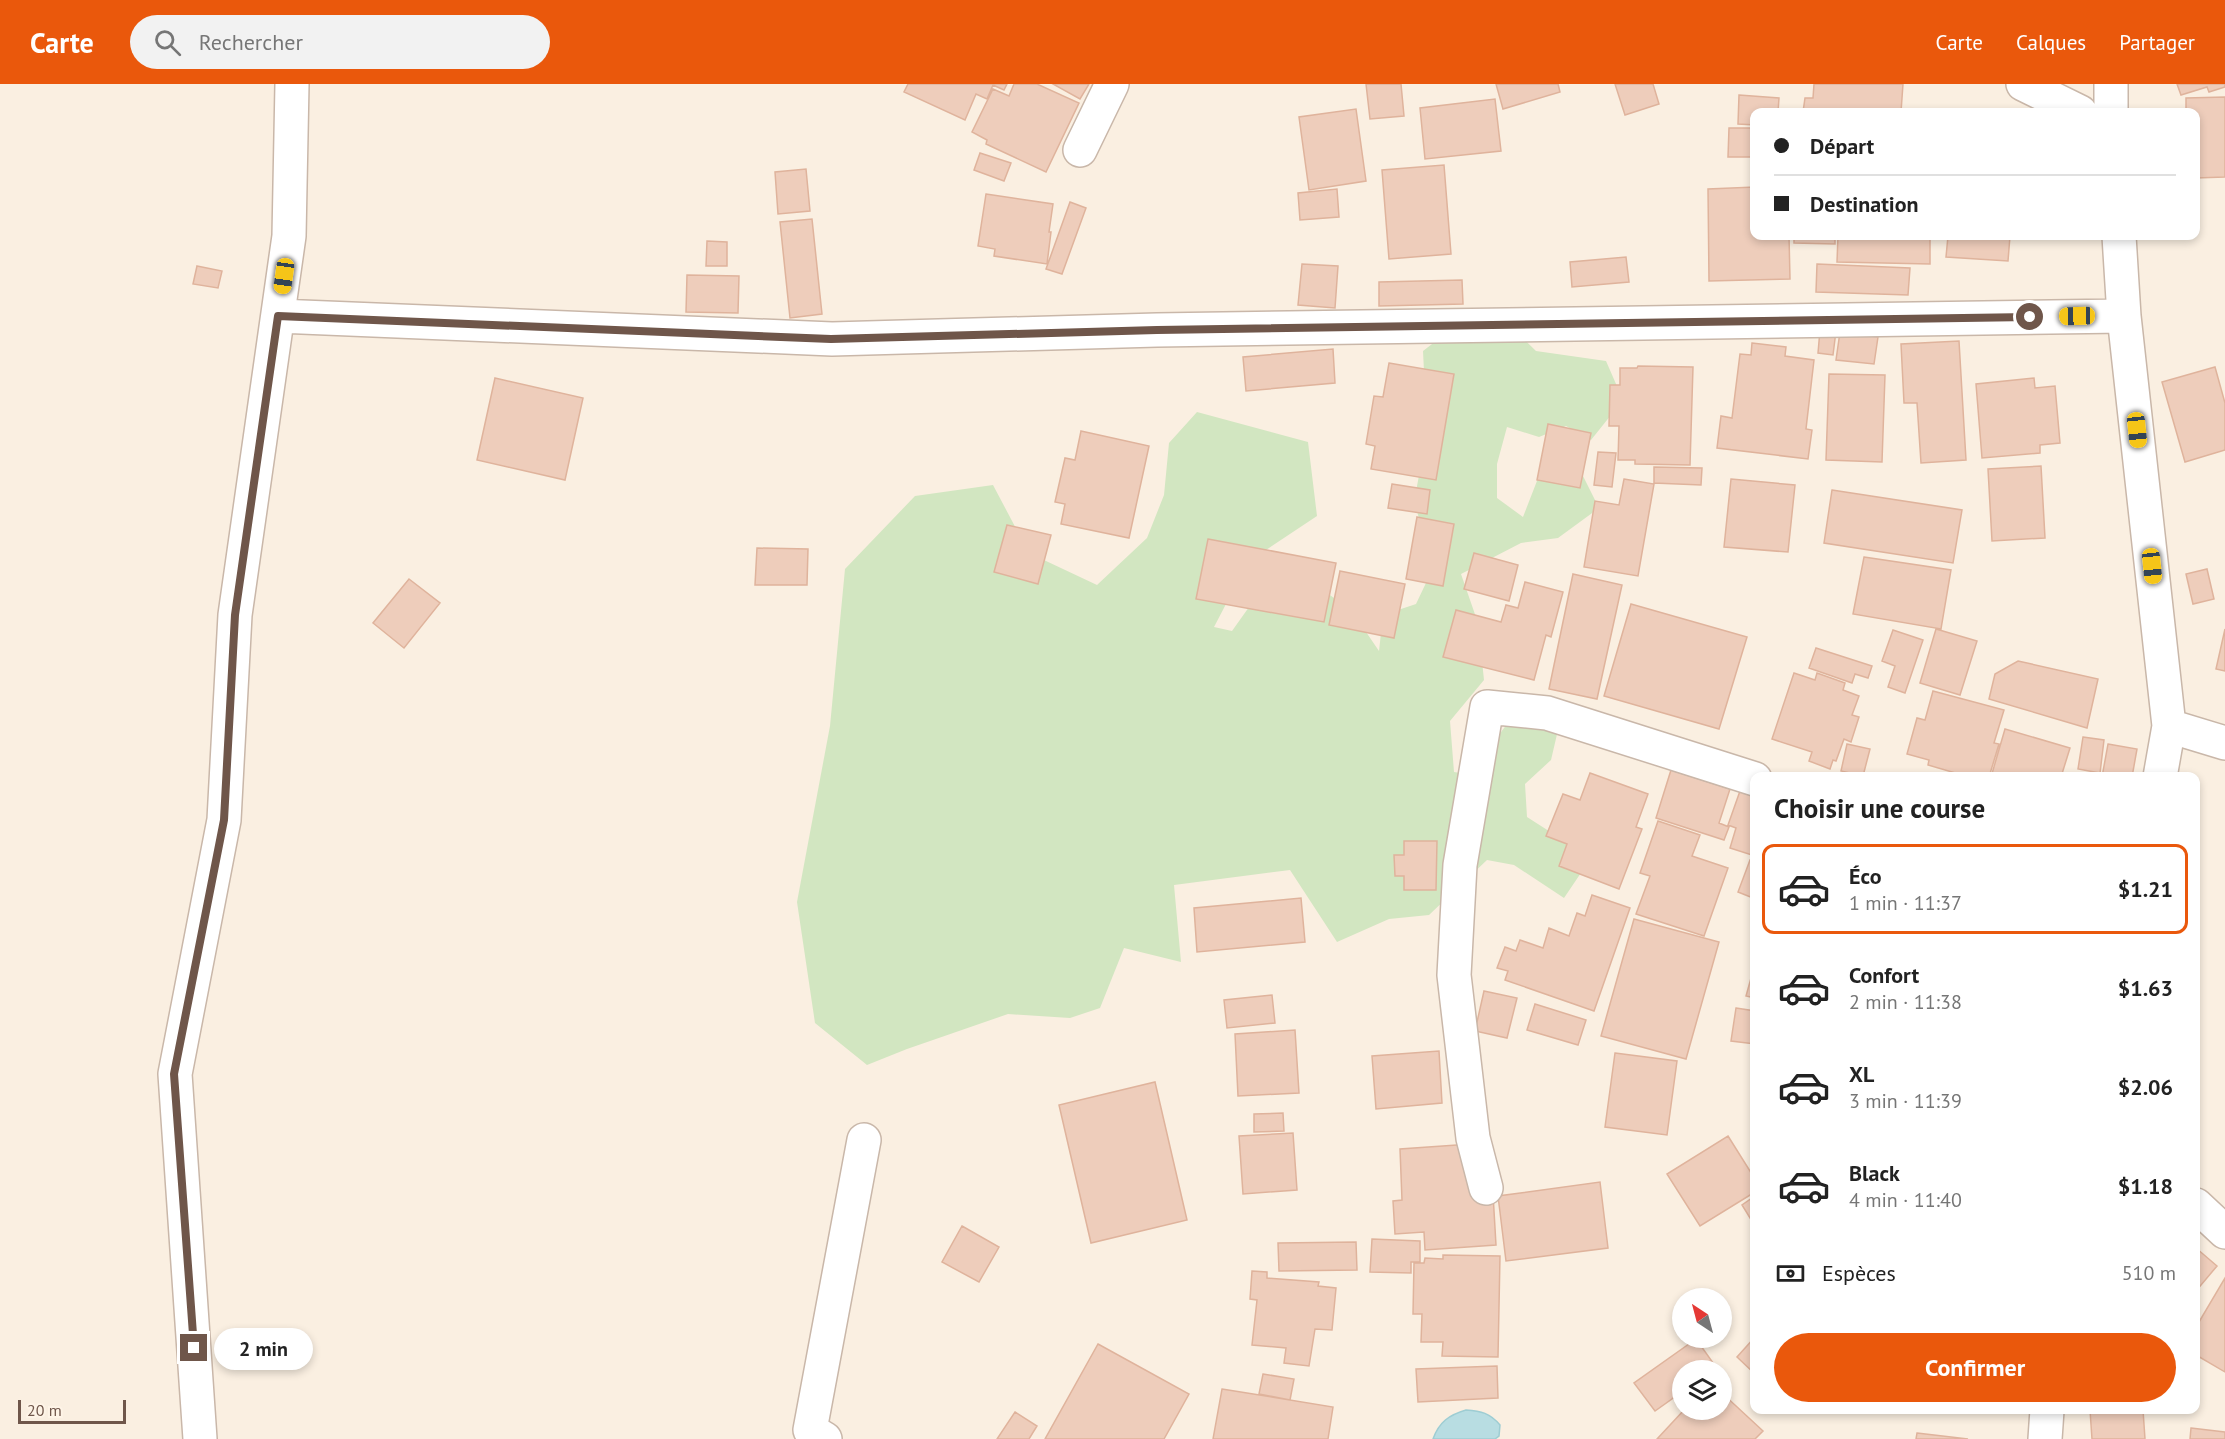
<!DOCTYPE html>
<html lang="fr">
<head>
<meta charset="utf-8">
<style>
  body { margin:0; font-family:"PT Sans",sans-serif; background:#f2f2f2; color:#222; height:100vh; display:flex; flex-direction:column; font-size:22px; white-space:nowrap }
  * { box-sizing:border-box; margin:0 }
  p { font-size:20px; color:#767676 }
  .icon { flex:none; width:33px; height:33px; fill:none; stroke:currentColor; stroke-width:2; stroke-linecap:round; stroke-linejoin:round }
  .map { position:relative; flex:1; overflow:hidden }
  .sheet { position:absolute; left:1750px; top:688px; width:450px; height:642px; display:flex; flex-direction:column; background:#fff; border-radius:12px; box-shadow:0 3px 9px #0003 }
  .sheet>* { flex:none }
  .guide { position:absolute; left:1750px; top:24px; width:450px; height:132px; border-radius:12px; box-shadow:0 3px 9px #0003; display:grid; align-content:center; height:132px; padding:0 24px; background:#fff }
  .needle { width:39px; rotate:324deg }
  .buttons { position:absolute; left:1672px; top:1204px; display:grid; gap:12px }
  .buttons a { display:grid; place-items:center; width:60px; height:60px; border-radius:50%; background:#fff; box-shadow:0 3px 9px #0003; font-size:30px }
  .scale { position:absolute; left:18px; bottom:15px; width:108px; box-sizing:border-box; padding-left:6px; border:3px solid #6f564a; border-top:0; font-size:16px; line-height:21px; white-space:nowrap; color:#6f564a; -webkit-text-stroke:4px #fef4e7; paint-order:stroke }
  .end { position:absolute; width:27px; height:27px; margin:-14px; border:8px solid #6f564a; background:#fff; box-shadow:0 0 0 3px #fff }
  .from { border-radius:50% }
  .bubble { position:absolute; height:42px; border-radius:21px; background:#fff; box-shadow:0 3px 9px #0003; font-size:20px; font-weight:800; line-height:42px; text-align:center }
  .car { position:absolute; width:18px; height:36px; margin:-18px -9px; border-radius:8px; box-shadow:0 0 4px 2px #0007; background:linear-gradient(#f5c518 24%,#345 0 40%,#f5c518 0 76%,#345 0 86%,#f5c518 0) }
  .guide b { display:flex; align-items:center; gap:21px; height:57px; font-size:22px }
  .guide b+b { border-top:2px solid #e0e0e0 }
  .guide i { width:15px; height:15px; background:#222 }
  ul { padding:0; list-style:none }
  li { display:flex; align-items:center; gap:18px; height:90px; margin:0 12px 9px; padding:0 12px; border:3px solid transparent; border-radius:12px }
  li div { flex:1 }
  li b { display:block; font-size:22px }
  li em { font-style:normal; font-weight:800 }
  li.on { border-color:#ea580c }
  li>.icon { width:54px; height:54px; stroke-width:1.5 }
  h2 { padding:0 24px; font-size:27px; line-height:72px }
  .pay { display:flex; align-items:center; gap:15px; height:66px; padding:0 24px; font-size:22px }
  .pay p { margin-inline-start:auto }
  .button { display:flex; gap:12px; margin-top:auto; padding:12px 24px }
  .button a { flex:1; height:69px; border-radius:36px; background:#ea580c; color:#fff; font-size:24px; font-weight:800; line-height:69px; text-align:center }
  header { display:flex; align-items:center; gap:36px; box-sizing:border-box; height:84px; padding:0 30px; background:#ea580c; color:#fff }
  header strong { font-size:28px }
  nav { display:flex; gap:33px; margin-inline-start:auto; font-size:21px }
  .search { width:420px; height:54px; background:#f2f2f2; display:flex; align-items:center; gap:15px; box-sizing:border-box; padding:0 21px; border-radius:33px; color:#767676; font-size:22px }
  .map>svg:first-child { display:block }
</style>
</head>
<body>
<header>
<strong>Carte</strong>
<div class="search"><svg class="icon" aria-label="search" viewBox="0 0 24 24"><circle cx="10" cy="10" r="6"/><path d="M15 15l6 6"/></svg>Rechercher</div>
<nav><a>Carte</a><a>Calques</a><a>Partager</a></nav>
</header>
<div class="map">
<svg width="2225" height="1355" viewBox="0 0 2225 1355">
  <rect width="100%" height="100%" fill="#faefe1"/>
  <!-- green -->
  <path fill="#d2e6c1" d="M1467,233H1501L1536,267L1606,277L1623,316L1591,356L1566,342L1539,353L1507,343L1497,380V414L1523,433L1542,384H1579L1599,424L1558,454L1521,459L1461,490L1478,539L1484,596L1450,637L1454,688L1491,694L1498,652L1526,615L1558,646L1551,676L1525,700L1527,733L1591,774L1564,814L1514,781L1487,776L1429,831L1389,835L1337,858L1290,786L1174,801L1181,878L1124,864L1100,924L1070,934L1008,930L907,965L867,981L815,939L797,818L830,642L845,485L915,412L993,401L1029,469L1097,501L1147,454L1164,411L1169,359L1197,328L1308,358L1317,432L1248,478L1214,543L1232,547L1259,509L1310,497L1351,526L1379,567L1383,531L1416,520L1434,482L1414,418L1427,349L1423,267Z"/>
  <!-- water -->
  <path fill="#b8dde2" stroke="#9ecdd3" stroke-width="1.5" d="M1466,1326C1481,1327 1490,1329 1500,1341L1499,1352L1495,1355H1433C1439,1338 1449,1331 1466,1326Z"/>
  <!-- building -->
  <path fill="#eecdbb" stroke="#dfb39c" stroke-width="1.5" d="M908,0H1007L1004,6L993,1L987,15L976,10L965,36L904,8Z
    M1014,0H1037L1079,19L1046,88L986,60L987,56L972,48L993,5L1009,12Z
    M1053,0H1089L1080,15Z
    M1366,0H1401L1404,32L1370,35Z
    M1496,0H1558L1560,8L1503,25Z
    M1615,0H1653L1659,20L1625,31Z
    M1814,0H1903L1901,28H1803L1805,14H1813Z
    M2177,0H2225V3L2209,8L2207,3L2181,11Z
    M1739,11L1779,14L1778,28H1755V41L1738,40Z
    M2225,13V93L2196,94V28H2186V14Z
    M1495,15L1501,67L1425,75L1420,24Z
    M1356,25L1366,97L1309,106L1299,33Z
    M1729,44H1755V73H1728Z
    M980,69L1011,79L1004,97L974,86Z
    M1444,81L1451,170L1389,175L1382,86Z
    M806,85L810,127L778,130L775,88Z
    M1755,103V152H1789L1790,195L1709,197L1708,105Z
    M1337,105L1339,133L1300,136L1298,109Z
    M986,110L1053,120L1049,148H1051L1047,180L994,172L995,165L978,162Z
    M1070,118L1086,124L1062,190L1046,185Z
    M812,135L822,230L790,234L780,138Z
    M1794,152H1835V160L1794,159Z
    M1838,152H1930V180L1837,178Z
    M1948,152H2010L2008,177L1946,173Z
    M707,157L727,158V182H706Z
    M1626,173L1629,198L1572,203L1570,178Z
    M1302,180L1338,182L1335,224L1298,221Z
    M1817,180L1910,184L1908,211L1816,208Z
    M197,182L222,187L218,204L193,200Z
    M687,191L739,192L738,229L686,228Z
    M1462,196L1463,220L1379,222V198Z
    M1820,246L1836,247L1833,271L1818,269Z
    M1840,248L1878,253L1874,280L1836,276Z
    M1959,257L1966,376L1921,379L1917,319H1904L1901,260Z
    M1752,259L1786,263L1785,272L1814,276L1806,345L1812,346L1808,375L1717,364L1721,332L1732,334L1740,270L1751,271Z
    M1333,265L1335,299L1246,307L1243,273Z
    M1389,279L1454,290L1436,396L1371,385L1375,362L1366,360L1374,312L1383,313Z
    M1638,282L1693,283L1690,381L1635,380V376H1618L1619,342H1609L1610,301H1620V284H1637Z
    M2215,283L2225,319V366L2185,378L2162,298Z
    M1829,290L1885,291L1882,378L1826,376Z
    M495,294L583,314L565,396L477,376Z
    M2034,294L2035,304L2055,302L2060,359L2040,361V369L1982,374L1976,300Z
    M1548,340L1591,349L1580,404L1537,396Z
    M1081,347L1149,362L1129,454L1061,440L1065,420L1055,418L1065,374L1075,376Z
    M1598,368L1616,369L1612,403L1594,401Z
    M2041,382L2045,454L1992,457L1988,385Z
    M1654,383L1702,384L1701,401L1654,399Z
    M1624,395L1654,400L1638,492L1584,483L1595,417L1619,421Z
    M1731,395L1795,401L1788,468L1724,463Z
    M1392,400L1430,406L1427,430L1388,424Z
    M1832,406L1962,426L1953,479L1824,459Z
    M1417,433L1454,440L1443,502L1406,495Z
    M1007,441L1051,451L1038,500L994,488Z
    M1208,455L1336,479L1324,538L1196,515Z
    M757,464L808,465L807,501H755Z
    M1474,469L1518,481L1509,517L1464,505Z
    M1864,473L1951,486L1941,545L1853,530Z
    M2207,485L2214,515L2193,520L2186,490Z
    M1340,487L1405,500L1394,554L1329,541Z
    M1573,490L1622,501L1597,615L1549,605Z
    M409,495L440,519L404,564L373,539Z
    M1525,498L1563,508L1551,553L1546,551L1534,596L1443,573L1456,526L1501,538L1506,521L1518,524Z
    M1631,520L1747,553L1719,645L1604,612Z
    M1936,545L1977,557L1960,611L1920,599Z
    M2225,545V587L2216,585Z
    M1893,546L1923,556L1905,609L1888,603L1895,582L1882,577Z
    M1816,564L1872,582L1868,594L1855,590L1852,599L1809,584Z
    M2018,577L2098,595L2087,644L1989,615L1995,590Z
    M1794,589L1815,596L1817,589L1845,599L1843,606L1859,612L1852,631L1859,633L1851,658L1844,655L1836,677L1833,676L1830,685L1809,677L1812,668L1772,655Z
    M1933,607L2004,626L1994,659L1999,660L1989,693H1969L1928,681L1929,676L1907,670L1917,634L1925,636Z
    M2005,645L2070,664L2061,693H1991Z
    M2083,653L2104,656L2100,689L2078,685Z
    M1847,660L1870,665L1863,692L1841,687Z
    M2108,660L2137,665L2132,693H2102Z
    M1671,686L1730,705L1719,739L1729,743L1724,756L1656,734Z
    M1590,689L1648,710L1636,743L1642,745L1619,805L1559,782L1567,760L1546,752L1563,710L1580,716Z
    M1740,707L1755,712V772L1730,764L1736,744L1728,741Z
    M1658,737L1700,751L1692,772L1728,784L1704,852L1636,830L1650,792L1640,789Z
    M1404,757H1437L1436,806H1404V792H1395L1394,771H1404Z
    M1750,776L1755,778V808L1753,814L1738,808Z
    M1592,811L1630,824L1594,927L1505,896L1508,887L1497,884L1505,863L1516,867L1520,856L1543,864L1549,844L1569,852L1577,829L1585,832Z
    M1301,814L1305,858L1197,868L1194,824Z
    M1634,835L1719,858L1686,975L1601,952Z
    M1755,880V914L1746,912Z
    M1484,907L1517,914L1507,954L1475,947Z
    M1272,911L1275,939L1227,944L1224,916Z
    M1535,920L1586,936L1578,961L1527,946Z
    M1736,924L1755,927V960L1731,957Z
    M1295,946L1299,1009L1238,1012L1235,950Z
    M1439,967L1442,1019L1376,1025L1372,972Z
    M1615,969L1677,977L1667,1051L1605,1043Z
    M1155,998L1187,1136L1091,1159L1059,1021Z
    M1283,1029L1284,1047L1254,1048V1030Z
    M1293,1049L1297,1106L1243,1110L1239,1052Z
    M1728,1052L1755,1095V1108L1700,1142L1667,1090Z
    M1471,1060L1493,1110L1496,1161L1425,1166L1424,1148L1395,1150L1393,1117L1402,1116L1400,1065Z
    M1600,1098L1608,1164L1506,1177L1498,1112Z
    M1755,1112V1142L1742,1121Z
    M962,1142L999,1163L979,1198L942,1178Z
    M1372,1155L1420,1157V1178H1411V1189L1370,1188Z
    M1356,1158L1357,1186L1279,1187L1278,1159Z
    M2196,1164L2217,1182L2196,1207Z
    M1443,1171L1500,1172L1498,1273L1442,1272L1443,1258H1421L1422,1230H1413L1414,1179H1424L1425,1174L1443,1175Z
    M1252,1187L1267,1188V1194L1319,1198L1318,1202L1336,1204L1332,1246L1315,1245L1309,1282L1284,1279L1286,1264L1252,1261L1257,1216L1250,1215Z
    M2225,1194V1288L2196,1271V1243Z
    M1755,1253V1290L1737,1273Z
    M1696,1255L1716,1283L1711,1287H1683V1307L1655,1327L1634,1299Z
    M1098,1260L1189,1310L1164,1355H1045Z
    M1497,1282L1498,1314L1418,1318L1416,1285Z
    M1263,1290L1294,1295L1290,1316L1259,1310Z
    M1222,1305L1333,1323L1328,1355H1213Z
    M1722,1309L1763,1347L1755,1355H1657L1684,1326H1722Z
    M2090,1326H2143L2145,1355H2092Z
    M1015,1328L1037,1342L1029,1355H997Z
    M2191,1344L2225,1348V1355H2190Z
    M1917,1349L1968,1355H1916Z"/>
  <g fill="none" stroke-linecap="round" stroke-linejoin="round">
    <defs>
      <path id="minor" d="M2023,0L2080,28
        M2111,0V28
        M1080,66L1112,0
        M2119,152L2124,232L2169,642L2160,693
        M278,232L832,255L1157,246L2124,232
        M2169,642L2225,659
        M1486,1104L1473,1054L1454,891L1460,781L1487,623L1547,629L1755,695
        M2196,1121L2225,1148
        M200,1355L175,990L224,736L235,531L289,152L292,0
        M825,1355L810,1346L864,1056
        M2045,1355L2047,1326"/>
    </defs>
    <!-- minor casing -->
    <use href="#minor" stroke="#c9b7a9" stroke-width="36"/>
    <!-- minor -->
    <use href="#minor" stroke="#fff" stroke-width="33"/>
  </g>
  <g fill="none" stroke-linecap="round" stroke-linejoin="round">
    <!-- route -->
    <path stroke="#6f564a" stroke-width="8" d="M194,1264L174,990L224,736L235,531L278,232L831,255L1157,246L2030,233"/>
  </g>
</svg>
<div class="buttons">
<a><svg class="needle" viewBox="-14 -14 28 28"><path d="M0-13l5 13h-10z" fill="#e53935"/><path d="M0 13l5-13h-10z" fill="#767676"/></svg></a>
<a><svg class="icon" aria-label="layers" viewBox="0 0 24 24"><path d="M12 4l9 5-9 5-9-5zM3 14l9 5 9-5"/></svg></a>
</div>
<div class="scale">20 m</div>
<i class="end from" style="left:2030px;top:233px"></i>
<i class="end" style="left:194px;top:1264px"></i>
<div class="bubble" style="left:214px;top:1244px;width:99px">2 min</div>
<i class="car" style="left:284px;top:192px;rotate:188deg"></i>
<i class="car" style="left:2077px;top:232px;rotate:269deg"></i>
<i class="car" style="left:2137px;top:346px;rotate:174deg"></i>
<i class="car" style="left:2152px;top:482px;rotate:174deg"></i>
<div class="guide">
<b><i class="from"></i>Départ</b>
<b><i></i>Destination</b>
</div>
<section class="sheet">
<h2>Choisir une course</h2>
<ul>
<li class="on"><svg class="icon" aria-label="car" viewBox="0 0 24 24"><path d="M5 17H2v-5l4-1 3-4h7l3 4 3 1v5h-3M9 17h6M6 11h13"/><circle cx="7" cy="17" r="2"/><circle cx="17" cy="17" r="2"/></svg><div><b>Éco</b><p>1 min · 11:37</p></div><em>$1.21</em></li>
<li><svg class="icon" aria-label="car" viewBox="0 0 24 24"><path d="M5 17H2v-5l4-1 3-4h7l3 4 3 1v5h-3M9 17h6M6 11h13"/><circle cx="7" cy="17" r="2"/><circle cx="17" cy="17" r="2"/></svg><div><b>Confort</b><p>2 min · 11:38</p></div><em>$1.63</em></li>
<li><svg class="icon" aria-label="car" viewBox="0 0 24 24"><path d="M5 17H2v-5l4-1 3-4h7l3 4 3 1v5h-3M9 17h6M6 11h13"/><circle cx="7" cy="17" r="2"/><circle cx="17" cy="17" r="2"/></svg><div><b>XL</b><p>3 min · 11:39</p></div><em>$2.06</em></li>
<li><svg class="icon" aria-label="car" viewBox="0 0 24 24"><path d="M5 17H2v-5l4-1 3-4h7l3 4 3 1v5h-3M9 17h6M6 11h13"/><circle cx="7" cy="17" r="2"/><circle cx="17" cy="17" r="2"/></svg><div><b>Black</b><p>4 min · 11:40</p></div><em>$1.18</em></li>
</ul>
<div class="pay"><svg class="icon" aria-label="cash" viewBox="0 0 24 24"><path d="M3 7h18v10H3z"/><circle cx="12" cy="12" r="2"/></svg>Espèces<p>510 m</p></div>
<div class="button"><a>Confirmer</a></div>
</section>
</div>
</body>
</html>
